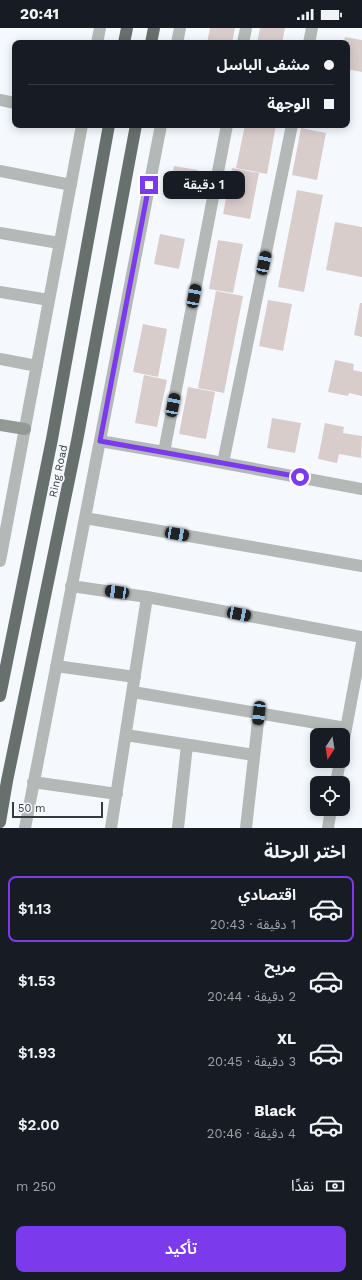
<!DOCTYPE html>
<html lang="ar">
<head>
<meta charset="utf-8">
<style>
  body { margin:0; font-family:"Work Sans","Noto Sans Arabic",sans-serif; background:#20242c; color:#f1f3f6; direction:rtl; height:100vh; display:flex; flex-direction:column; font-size:15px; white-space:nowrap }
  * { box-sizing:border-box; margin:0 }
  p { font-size:13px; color:#9ea1a6 }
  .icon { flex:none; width:22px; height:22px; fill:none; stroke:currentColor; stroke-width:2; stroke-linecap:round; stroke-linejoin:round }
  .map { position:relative; height:800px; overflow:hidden; direction:ltr }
  .drawer { display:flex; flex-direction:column; background:#171b24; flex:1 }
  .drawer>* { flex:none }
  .guide { position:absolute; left:12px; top:12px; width:338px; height:88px; border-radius:8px; box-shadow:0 2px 10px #0003; direction:rtl; display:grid; align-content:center; height:88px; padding:0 16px; background:#171b24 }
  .needle { width:26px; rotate:192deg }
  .buttons { position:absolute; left:310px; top:700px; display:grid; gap:8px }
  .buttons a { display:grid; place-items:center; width:40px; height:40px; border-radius:8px; background:#171b24; box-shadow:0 2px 10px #0003; font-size:20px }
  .scale { position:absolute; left:12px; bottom:10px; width:91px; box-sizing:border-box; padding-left:4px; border:2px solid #37393d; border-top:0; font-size:11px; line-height:14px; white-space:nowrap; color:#37393d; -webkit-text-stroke:3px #f5f9fe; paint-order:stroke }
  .end { position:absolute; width:18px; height:18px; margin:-9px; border:5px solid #7c3aed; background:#fff; box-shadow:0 0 0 2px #fff }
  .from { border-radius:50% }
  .bubble { position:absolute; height:28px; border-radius:8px; background:#171b24; box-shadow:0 2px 10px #0003; font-size:13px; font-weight:600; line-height:28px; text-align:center; direction:rtl }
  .car { position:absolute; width:12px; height:24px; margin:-12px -6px; border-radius:5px; box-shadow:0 0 3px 1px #0007; background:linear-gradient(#222 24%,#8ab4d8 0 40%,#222 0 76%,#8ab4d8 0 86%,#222 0) }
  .guide b { display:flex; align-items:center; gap:14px; height:38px; font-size:15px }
  .guide b+b { border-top:1px solid #363941 }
  .guide i { width:10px; height:10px; background:#f1f3f6 }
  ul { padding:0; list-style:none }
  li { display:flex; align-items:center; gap:12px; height:66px; margin:0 8px 6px; padding:0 8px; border:2px solid transparent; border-radius:8px }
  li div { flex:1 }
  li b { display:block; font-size:15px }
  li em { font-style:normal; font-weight:600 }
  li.active { border-color:#7c3aed }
  li>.icon { width:36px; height:36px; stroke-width:1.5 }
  h2 { padding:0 16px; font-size:18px; line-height:48px }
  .pay { display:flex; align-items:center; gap:10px; height:44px; padding:0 16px; font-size:15px }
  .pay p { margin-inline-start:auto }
  .primary-button { display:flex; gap:8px; margin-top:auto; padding:8px 16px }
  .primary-button a { flex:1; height:46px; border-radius:8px; background:#7c3aed; color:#fff; font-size:16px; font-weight:600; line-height:46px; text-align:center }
  .status { display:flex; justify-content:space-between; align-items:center; height:28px; padding:0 20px; background:#171b24; direction:ltr }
  .status svg { height:11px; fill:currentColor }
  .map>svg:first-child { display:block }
</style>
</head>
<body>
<div class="status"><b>20:41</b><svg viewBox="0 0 49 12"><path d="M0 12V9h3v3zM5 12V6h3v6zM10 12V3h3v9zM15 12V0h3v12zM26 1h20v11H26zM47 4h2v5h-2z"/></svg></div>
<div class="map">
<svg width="362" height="800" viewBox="0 0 362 800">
  <rect width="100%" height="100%" fill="#f5f9fe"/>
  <!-- building -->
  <path fill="#d9cdcc" d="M210,0H235L232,15H207Z
    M260,0H285L282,15H257Z
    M345,9L362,12V44L347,41V15H344Z
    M245,97H276L267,146L236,140Z
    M301,100L326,105L317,152L292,147Z
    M174,138L198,142L192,170L169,166Z
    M232,140L259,145L250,191L223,186Z
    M297,162L323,167L304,264L278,259Z
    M335,194L362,199V249L326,242Z
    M160,206L185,211L179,241L154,236Z
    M218,212L243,216L233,265L209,261Z
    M216,263L243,268L224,365L198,360Z
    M268,272L292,276L283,323L259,318Z
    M360,275H362V309L354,307Z
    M143,296L167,301L158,349L133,344Z
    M335,332L354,336L353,342L362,344V368L349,365L348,368L328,364Z
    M144,347L167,352L157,399L135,395Z
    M188,359L215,364L206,411L179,406Z
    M272,390L301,395L295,425L267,420Z
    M325,395L344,399L343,405L362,408L361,430L339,426L337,435L318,431Z"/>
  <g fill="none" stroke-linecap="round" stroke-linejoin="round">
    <!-- street -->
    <path stroke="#b4b9b7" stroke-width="12" d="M97,15L100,0
      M177,15L180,0
      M243,15L246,0
      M309,15L312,0
      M0,72L15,75
      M0,143L71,157
      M0,205L59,215
      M0,264L49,272
      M0,331L37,338
      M100,413L164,424L362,461
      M164,424L227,97
      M223,435L292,97
      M85,490L362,538
      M0,533L82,97
      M71,558L147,569L362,609
      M56,638L135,649
      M133,664L346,700
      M126,707L254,727
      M343,717L362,615
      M33,754L117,766
      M336,755L340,733
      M25,800L161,97
      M111,800L147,569
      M178,800L187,717
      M246,800L259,685
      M328,800L331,781"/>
    <!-- secondary -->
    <path stroke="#939a96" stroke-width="12" d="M0,397L25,401"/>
    <!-- highway -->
    <path stroke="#67706c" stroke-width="12" d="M124,15L127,0
      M151,15L154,0
      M0,668L52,411L109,97
      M0,794L7,753L77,413L136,97"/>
  </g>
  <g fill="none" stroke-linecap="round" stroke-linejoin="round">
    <!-- route -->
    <path stroke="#7c3aed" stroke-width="5" d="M149,157L100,413L300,449"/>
  </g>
  <g text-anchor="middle" stroke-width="3.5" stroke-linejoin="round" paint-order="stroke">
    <!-- street labels -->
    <g font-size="11" fill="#37393d" stroke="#f5f9fe">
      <text transform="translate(58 443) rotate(-78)" y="4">Ring Road</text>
    </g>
  </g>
</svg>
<div class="buttons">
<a><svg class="needle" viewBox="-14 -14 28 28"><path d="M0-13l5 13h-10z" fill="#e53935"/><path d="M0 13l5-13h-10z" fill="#9ea1a6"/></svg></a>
<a><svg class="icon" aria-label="locate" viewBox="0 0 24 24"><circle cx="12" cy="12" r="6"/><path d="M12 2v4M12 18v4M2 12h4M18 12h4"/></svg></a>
</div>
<div class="scale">50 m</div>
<i class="end from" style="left:300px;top:449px"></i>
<i class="end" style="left:149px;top:157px"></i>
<div class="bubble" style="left:163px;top:143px;width:82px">1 دقيقة</div>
<i class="car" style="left:264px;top:235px;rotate:12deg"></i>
<i class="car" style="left:194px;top:268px;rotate:11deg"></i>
<i class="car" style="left:173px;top:377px;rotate:11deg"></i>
<i class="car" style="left:177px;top:506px;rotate:100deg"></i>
<i class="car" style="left:117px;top:564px;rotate:278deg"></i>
<i class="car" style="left:239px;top:586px;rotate:101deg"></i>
<i class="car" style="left:259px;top:685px;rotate:186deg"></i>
<div class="guide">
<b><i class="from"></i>مشفى الباسل</b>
<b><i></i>الوجهة</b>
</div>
</div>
<section class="drawer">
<h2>اختر الرحلة</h2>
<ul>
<li class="active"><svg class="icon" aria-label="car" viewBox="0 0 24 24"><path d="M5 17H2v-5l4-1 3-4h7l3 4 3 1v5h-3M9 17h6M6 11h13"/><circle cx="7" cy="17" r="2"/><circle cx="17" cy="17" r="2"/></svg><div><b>اقتصادي</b><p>1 دقيقة · 20:43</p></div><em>$1.13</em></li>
<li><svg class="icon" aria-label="car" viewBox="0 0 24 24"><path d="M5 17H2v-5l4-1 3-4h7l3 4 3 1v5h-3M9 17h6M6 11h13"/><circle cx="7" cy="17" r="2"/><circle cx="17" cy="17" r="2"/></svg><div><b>مريح</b><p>2 دقيقة · 20:44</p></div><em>$1.53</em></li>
<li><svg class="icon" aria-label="car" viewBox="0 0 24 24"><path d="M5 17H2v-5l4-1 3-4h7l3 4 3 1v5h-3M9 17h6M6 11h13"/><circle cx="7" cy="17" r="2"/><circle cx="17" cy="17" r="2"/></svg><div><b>XL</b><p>3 دقيقة · 20:45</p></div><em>$1.93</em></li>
<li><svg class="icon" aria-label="car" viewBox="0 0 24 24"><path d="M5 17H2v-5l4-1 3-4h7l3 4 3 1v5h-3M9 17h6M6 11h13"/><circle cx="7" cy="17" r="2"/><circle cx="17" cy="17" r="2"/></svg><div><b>Black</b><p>4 دقيقة · 20:46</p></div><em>$2.00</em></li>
</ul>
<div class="pay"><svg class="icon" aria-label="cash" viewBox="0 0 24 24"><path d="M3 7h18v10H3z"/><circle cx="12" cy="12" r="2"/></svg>نقدًا<p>250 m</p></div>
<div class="primary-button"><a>تأكيد</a></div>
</section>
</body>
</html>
